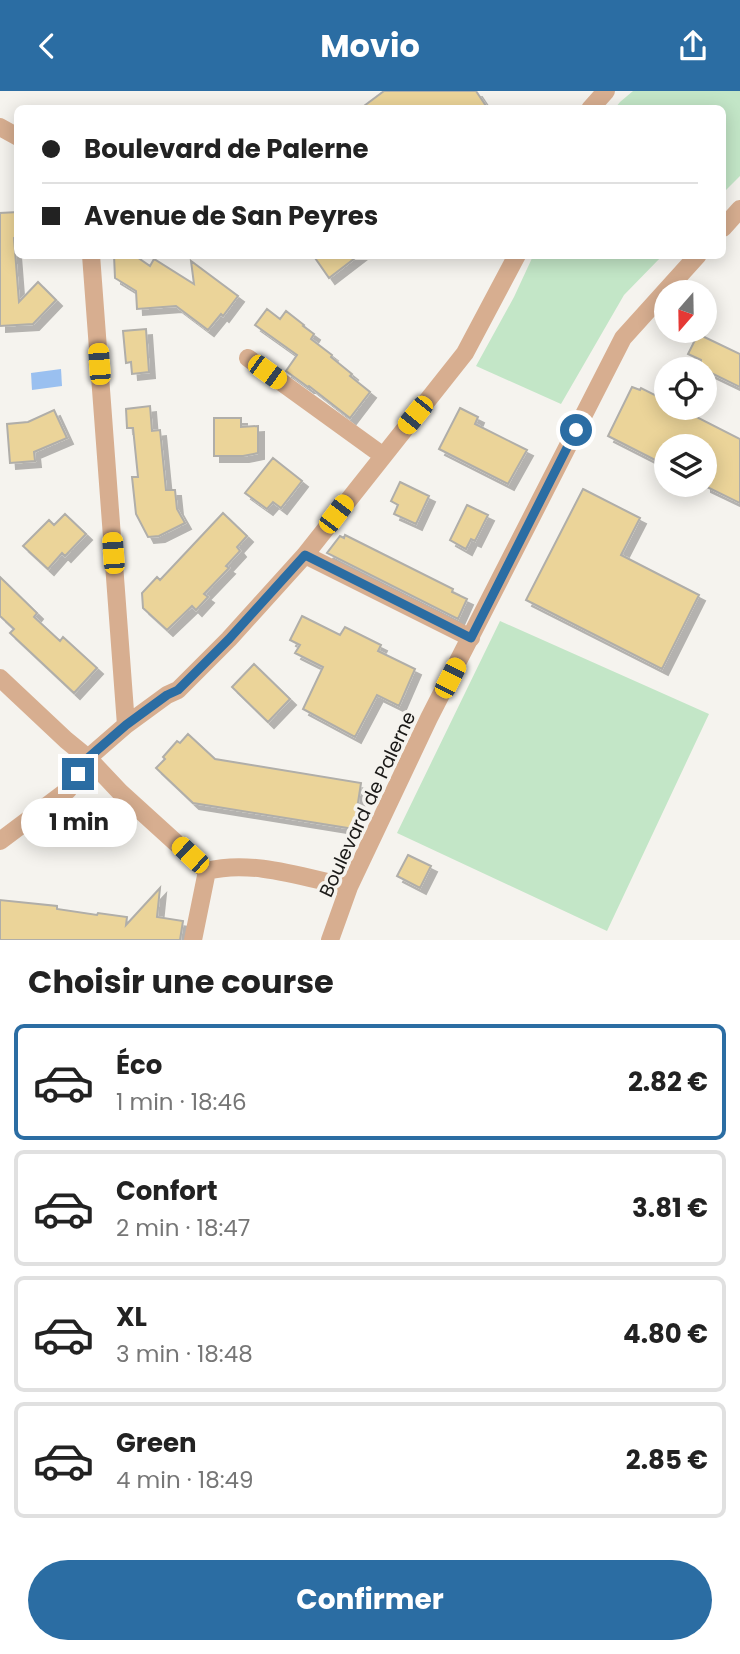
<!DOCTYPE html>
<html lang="fr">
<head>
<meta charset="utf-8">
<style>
  body { margin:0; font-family:Poppins,sans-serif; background:#f2f2f2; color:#222; height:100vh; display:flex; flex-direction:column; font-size:26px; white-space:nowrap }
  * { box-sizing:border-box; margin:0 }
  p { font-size:23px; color:#767676 }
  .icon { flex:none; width:38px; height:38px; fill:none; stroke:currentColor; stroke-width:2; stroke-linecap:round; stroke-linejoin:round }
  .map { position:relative; height:849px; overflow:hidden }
  .side { display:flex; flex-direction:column; background:#fff; flex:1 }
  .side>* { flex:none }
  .guide { position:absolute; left:14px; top:14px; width:712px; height:154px; border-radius:10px; box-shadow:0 4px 18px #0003; display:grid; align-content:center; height:154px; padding:0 28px; background:#fff }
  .needle { width:46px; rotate:200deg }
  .buttons { position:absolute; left:654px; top:189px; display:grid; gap:14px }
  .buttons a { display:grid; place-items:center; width:63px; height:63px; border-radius:50%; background:#fff; box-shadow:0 4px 18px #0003; font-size:35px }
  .end { position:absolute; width:32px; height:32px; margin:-16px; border:9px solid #2b6da3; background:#fff; box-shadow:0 0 0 4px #fff }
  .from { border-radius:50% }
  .bubble { position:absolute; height:49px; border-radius:24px; background:#fff; box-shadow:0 4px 18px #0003; font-size:23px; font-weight:700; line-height:49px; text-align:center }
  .car { position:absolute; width:21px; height:42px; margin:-21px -10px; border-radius:9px; box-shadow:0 0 5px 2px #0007; background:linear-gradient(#f5c518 24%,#345 0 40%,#f5c518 0 76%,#345 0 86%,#f5c518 0) }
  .guide b { display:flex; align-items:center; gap:24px; height:66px; font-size:26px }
  .guide b+b { border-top:2px solid #e0e0e0 }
  .guide i { width:18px; height:18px; background:#222 }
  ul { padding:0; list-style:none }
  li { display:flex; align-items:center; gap:21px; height:116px; margin:0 14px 10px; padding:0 14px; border:4px solid #e0e0e0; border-radius:10px }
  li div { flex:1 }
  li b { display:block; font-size:26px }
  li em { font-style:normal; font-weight:700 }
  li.current { border-color:#2b6da3 }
  li>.icon { width:63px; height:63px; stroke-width:1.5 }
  h2 { padding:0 28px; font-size:32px; line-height:84px }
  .action { display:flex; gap:14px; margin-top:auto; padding:14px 28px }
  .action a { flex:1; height:80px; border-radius:42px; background:#2b6da3; color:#fff; font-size:28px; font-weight:700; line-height:80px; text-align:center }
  header { display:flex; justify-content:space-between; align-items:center; height:91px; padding:0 28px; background:#2b6da3; color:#fff; font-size:32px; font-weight:700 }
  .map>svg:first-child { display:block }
</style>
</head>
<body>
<header><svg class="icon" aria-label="back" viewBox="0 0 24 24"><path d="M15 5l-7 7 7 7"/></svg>Movio<svg class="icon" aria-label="share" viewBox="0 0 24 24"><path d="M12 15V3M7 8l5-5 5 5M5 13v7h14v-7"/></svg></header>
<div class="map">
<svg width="740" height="849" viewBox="0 0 740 849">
  <defs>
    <filter id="shadow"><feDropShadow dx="6" dy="6" stdDeviation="0" flood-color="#0004"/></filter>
  </defs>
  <rect width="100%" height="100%" fill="#f5f3ee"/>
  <!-- green -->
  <path fill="#c3e6c7" d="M633,0H740V85L723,102V18L615,17L620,11Z
    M533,165H662L624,204L561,313L476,275L514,206Z
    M500,530L709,623L607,840L397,742Z"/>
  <!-- water -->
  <path fill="#9ac0f0" d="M61,278L62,295L32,299L31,282Z"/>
  <!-- building -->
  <path fill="#ebd499" stroke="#b0aea9" stroke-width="2" filter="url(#shadow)" d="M384,0H476L488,18H360Z
    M18,121V146L14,147L19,211L38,191L56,209L33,233L0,235V122Z
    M114,164H134L150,175L154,168L194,193L191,170L238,205L223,225L221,223L208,239L176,215L137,218L136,200L115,187Z
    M313,164H359L329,187Z
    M267,218L280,228L286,220L304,234L303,235L314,243L311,248L332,264L331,266L352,283L350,285L370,301L350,327L309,295L308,296L286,280L297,264L255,234Z
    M146,238L149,281L132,283L131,271L126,272L123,240Z
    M698,243L740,263V296L701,277V269L688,263Z
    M632,296L640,299L641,297L667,310V317H679L740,348V412L705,395V355H667V375L608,345Z
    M150,315L152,340L160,339L166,399H175L177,418L185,432L159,445L148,446L136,423L132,386H138L133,337H127L126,318Z
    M460,317L478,326L475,333L527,359L508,393L439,358Z
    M54,319L67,347L34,361L35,370L10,372L7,333L28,331Z
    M214,327H241V336L258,335V362L243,365H214Z
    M273,367L302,390L281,417L273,411L267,418L245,402Z
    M400,391L429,405L416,433L394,423L398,414L391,410Z
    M583,398L640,427L621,464L699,504L662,578L526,509Z
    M467,414L488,424L475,450L471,448L466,458L450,449Z
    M223,422L247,445L237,456L240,460L226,475L229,477L204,503L208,506L196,519L192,515L167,539L143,517L142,502L157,486L160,489Z
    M65,423L86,443L65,465L62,462L48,478L23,455L49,429L54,434Z
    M345,444L453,498L452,501L467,508L458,528L327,462L340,445L344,447Z
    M0,486L37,522L34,526L60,550L63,546L97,577L74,602L10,542L14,538L0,525Z
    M302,525L340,544L345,536L381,554L378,560L415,578L399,615L377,604L355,646L303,618L323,576L295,562L300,554L290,549Z
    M254,573L290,608L268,631L232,596Z
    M188,643L215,668L361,692L354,738L193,712L156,677L165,668L163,666L177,650L180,652Z
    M408,764L431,775L420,797L397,785Z
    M160,797L157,826L183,830L180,849H0V809L57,815V818L97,824L98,822L127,826L126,834Z"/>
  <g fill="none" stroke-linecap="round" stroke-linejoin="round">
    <!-- minor -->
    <path stroke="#d7ae90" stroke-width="18" d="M590,18L606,0
      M0,36L18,46
      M723,137L740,118
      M91,164L126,634
      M248,267L382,364
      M305,464L471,547
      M0,587L66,649L88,667L120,701L207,780
      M0,750L68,699L88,667L126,634L167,604L178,599L229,548L305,464L465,262L517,164
      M207,780C252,768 305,787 349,796
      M193,849L207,780
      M330,849L349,796L429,627L623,247L698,164"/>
  </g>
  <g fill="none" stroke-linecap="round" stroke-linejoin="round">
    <!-- route -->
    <path stroke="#2b6da3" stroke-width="9" d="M78,683L88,667L126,634L167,604L178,599L229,548L305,464L471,547L576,339"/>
  </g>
  <g text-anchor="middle" stroke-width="7" stroke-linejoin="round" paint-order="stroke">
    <!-- street labels -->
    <g font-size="19" fill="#1a1917" stroke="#f5f3ee">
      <text transform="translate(367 713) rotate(-65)" y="7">Boulevard de Palerne</text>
    </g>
  </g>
</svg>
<div class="buttons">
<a><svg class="needle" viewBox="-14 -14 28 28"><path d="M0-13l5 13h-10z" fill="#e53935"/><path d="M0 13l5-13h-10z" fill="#767676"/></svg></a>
<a><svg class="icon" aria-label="locate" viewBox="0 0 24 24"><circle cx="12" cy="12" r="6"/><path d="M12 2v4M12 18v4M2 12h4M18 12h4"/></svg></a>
<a><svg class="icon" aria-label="layers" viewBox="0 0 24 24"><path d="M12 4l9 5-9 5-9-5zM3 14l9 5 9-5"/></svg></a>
</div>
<i class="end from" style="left:576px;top:339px"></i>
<i class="end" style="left:78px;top:683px"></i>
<div class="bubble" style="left:21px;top:707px;width:116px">1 min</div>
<i class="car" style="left:99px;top:273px;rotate:356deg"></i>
<i class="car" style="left:267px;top:281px;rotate:126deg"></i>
<i class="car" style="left:415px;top:324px;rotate:219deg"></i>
<i class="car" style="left:336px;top:423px;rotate:37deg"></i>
<i class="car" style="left:113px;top:462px;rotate:356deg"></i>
<i class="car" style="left:450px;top:587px;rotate:27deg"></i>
<i class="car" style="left:190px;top:764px;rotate:313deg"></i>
<div class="guide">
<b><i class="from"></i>Boulevard de Palerne</b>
<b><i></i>Avenue de San Peyres</b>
</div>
</div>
<section class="side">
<h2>Choisir une course</h2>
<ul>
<li class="current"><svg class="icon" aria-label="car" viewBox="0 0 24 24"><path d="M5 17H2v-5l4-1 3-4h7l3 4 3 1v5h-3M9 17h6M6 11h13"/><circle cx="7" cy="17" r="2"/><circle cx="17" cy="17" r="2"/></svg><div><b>Éco</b><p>1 min · 18:46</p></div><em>2.82 €</em></li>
<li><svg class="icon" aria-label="car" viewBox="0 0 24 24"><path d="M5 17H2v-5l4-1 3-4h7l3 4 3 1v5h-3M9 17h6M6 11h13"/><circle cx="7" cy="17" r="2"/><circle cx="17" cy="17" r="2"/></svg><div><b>Confort</b><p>2 min · 18:47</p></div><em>3.81 €</em></li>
<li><svg class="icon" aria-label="car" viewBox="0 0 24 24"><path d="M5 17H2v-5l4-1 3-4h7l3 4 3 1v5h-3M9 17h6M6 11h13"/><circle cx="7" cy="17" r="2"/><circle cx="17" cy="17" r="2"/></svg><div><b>XL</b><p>3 min · 18:48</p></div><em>4.80 €</em></li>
<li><svg class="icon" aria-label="car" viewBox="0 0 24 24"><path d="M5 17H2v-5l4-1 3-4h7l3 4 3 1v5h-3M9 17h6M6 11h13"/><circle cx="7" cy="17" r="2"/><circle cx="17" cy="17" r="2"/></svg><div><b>Green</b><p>4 min · 18:49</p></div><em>2.85 €</em></li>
</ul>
<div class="action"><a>Confirmer</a></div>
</section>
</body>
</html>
